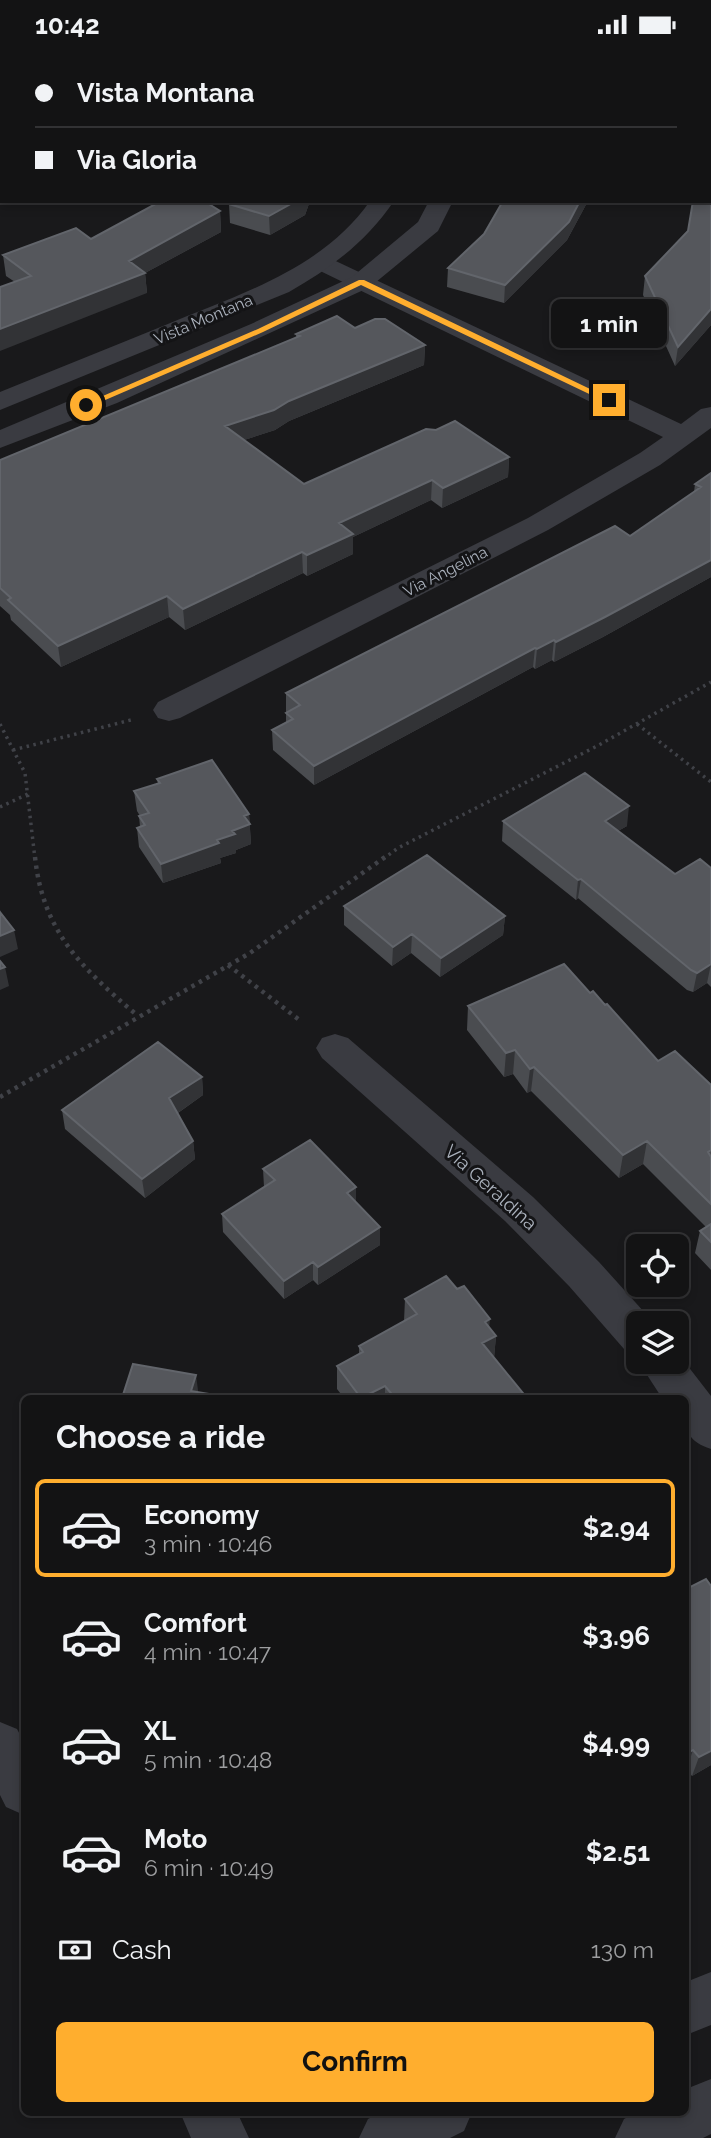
<!DOCTYPE html>
<html lang="en">
<head>
<meta charset="utf-8">
<style>
  body { margin:0; font-family:Raleway,sans-serif; background:#202022; color:#f1f3f6; height:100vh; display:flex; flex-direction:column; font-size:26px; white-space:nowrap }
  * { box-sizing:border-box; margin:0 }
  p { font-size:23px; color:#9d9ea0 }
  .icon { flex:none; width:38px; height:38px; fill:none; stroke:currentColor; stroke-width:2; stroke-linecap:round; stroke-linejoin:round }
  .map { position:relative; flex:1; overflow:hidden }
  .side { position:absolute; left:21px; top:1346px; width:668px; height:721px; display:flex; flex-direction:column; background:#131314; border-radius:10px; box-shadow:0 4px 10px #0003,0 0 0 2px #323234 }
  .side>* { flex:none }
  .hud { position:absolute; left:0px; top:0px; width:712px; height:154px; box-shadow:0 4px 10px #0003,0 0 0 2px #323234; display:grid; align-content:center; height:154px; padding:0 35px; background:#131314 }
  .controls { position:absolute; left:626px; top:1185px; display:grid; gap:14px }
  .controls a { display:grid; place-items:center; width:63px; height:63px; border-radius:10px; background:#131314; box-shadow:0 4px 10px #0003,0 0 0 2px #323234; font-size:35px }
  .end { position:absolute; width:32px; height:32px; margin:-16px; border:9px solid #ffae2e; background:#111; box-shadow:0 0 0 4px #111 }
  .from { border-radius:50% }
  .bubble { position:absolute; height:49px; border-radius:10px; background:#131314; box-shadow:0 4px 10px #0003,0 0 0 2px #323234; font-size:23px; font-weight:700; line-height:49px; text-align:center }
  .hud b { display:flex; align-items:center; gap:24px; height:66px; font-size:26px }
  .hud b+b { border-top:2px solid #323234 }
  .hud i { width:18px; height:18px; background:#f1f3f6 }
  ul { padding:0; list-style:none }
  li { display:flex; align-items:center; gap:21px; height:98px; margin:0 14px 10px; padding:0 21px; border:4px solid transparent; border-radius:10px }
  li div { flex:1 }
  li b { display:block; font-size:26px }
  li em { font-style:normal; font-weight:700 }
  li.selected { border-color:#ffae2e }
  li>.icon { width:63px; height:63px; stroke-width:1.5 }
  h2 { padding:0 35px; font-size:32px; line-height:84px }
  .pay { display:flex; align-items:center; gap:18px; height:77px; padding:0 35px; font-size:26px }
  .pay p { margin-inline-start:auto }
  .cta { display:flex; gap:14px; margin-top:auto; padding:14px 35px }
  .cta a { flex:1; height:80px; border-radius:10px; background:#ffae2e; color:#111; font-size:28px; font-weight:700; line-height:80px; text-align:center }
  .status { display:flex; justify-content:space-between; align-items:center; height:49px; padding:0 35px; background:#131314; direction:ltr }
  .status svg { height:19px; fill:currentColor }
  .map>svg:first-child { display:block }
</style>
</head>
<body>
<div class="status"><b>10:42</b><svg viewBox="0 0 49 12"><path d="M0 12V9h3v3zM5 12V6h3v6zM10 12V3h3v9zM15 12V0h3v12zM26 1h20v11H26zM47 4h2v5h-2z"/></svg></div>
<div class="map">
<svg width="711" height="2089" viewBox="0 0 711 2089">
  <rect width="100%" height="100%" fill="#19191b"/>
  <g fill="none" stroke-linecap="round" stroke-linejoin="round">
    <!-- path-far1 -->
    <path stroke="#404248" stroke-width="3.5" stroke-dasharray="2.5 4.5" stroke-linecap="butt" d="M0,675L25,724L35,810
      M637,675L711,733
      M13,701L131,671
      M0,758L28,745
      M383,810L398,799L599,696L711,633"/>
    <!-- path -->
    <path stroke="#404248" stroke-width="4.5" stroke-dasharray="3.5 5" stroke-linecap="butt" d="M35,808C43,884 83,920 138,967
      M228,916L302,973
      M0,1048L250,904L385,808"/>
    <!-- minor -->
    <path fill="#3a3b41" fill-rule="evenodd" d="M323,206L681,375L701,360L711,358V379L660,416L548,481L180,669L169,672L158,669L153,661L158,653L528,469L640,404L663,388L314,219L310,214L314,209Z
      M335,985L348,989L533,1148L599,1213L654,1274H639V1305L624,1300L569,1237L505,1172L322,1009L316,999L322,989Z
      M677,1303L711,1347V1400C682,1390 686,1377 686,1349H662L638,1312L639,1310V1312H677Z
      M0,1673L17,1680L24,1693V1766L6,1758L0,1746Z
      M180,2063H237L249,2089H191Z"/>
    <!-- tertiary -->
    <path fill="#3a3b41" fill-rule="evenodd" d="M427,0H450L426,2Z
      M487,0H509L486,2Z
      M370,152H394C366,193 331,219 289,243L0,361V343C54,321 109,299 163,277C237,246 322,221 370,152Z
      M429,152H453L438,182L370,238L117,354L0,399V381L251,275L352,228L418,173Z
      M711,1923V1976L686,1986V1933Z
      M711,2030V2085L703,2089H615L624,2070L637,2063H686V2040Z
      M382,2063H472L464,2082L450,2089H359L368,2070Z"/>
  </g>
  <!-- wall -->
  <path fill="#4a4c50" d="M535,0H711V29L710,2H533Z
    M711,44V276L675,317L643,246L645,227L688,182L710,152Z
    M230,152H310L305,166L270,186L230,174L229,155Z
    M503,152H588L567,191L504,254L447,238L448,219L484,185Z
    M220,162L221,183L145,224L147,244L15,233L6,227L3,206L91,190Z
    M355,279L425,296L424,316L289,372L275,381L244,391L304,435L509,408L508,428L442,459L431,451L353,488V505L307,527L303,524L185,581L169,568L61,618L11,571L10,566L0,557V411L296,289V285Z
    M711,424V528L603,588L554,613L552,611L535,620L533,618L314,736L273,701L272,681L286,674V644L630,487L694,443L695,435Z
    M157,730L249,765L251,795L236,801V804L220,809L221,814L163,834L139,798L137,779L140,778L139,767H140L137,762L134,742L158,735Z
    M503,772L627,777L618,782L675,825L711,819V938L707,934L693,943L687,941L578,849L576,851L502,792Z
    M344,857L505,867L503,886L440,928L411,904L392,917L344,876Z
    M590,944L658,1012L711,1036V1221L695,1204L700,1182L706,1178L643,1115L619,1129L531,1042L527,1044L513,1025L504,1028L467,981L468,957Z
    M202,1028L203,1046L178,1064L193,1092L195,1110L145,1149L65,1080L62,1061Z
    M263,1120L356,1153L380,1178V1196L318,1236L313,1231L284,1250L223,1183L222,1165L264,1138Z
    M405,1250L489,1278L496,1287L494,1309L527,1349H344L337,1340V1317L359,1306V1297L404,1272Z
    M686,1540L711,1716L692,1727L686,1720Z"/>
  <!-- shaded-wall -->
  <path fill="#323336" d="M610,0H621V2H608Z
    M296,152H310L305,166L270,186L269,167Z
    M580,152H588L567,191L504,254L505,236Z
    M220,162L221,183L145,224L147,244L0,302V280L129,212Z
    M711,260V276L675,317L678,298Z
    M425,296L424,316L289,372L275,381L226,397L225,377Z
    M509,408L508,428L442,459L443,439Z
    M432,431L431,451L353,488V505L307,527V506L339,474Z
    M711,500V528L603,588L554,613L556,593Z
    M302,503L303,524L185,581L183,560Z
    M167,547L169,568L61,618L58,597Z
    M554,591L552,611L535,620L537,600Z
    M535,599L533,618L314,736V717Z
    M629,757L627,777L602,791L605,772Z
    M249,765L251,795L236,801V804L220,809L221,814L163,834L161,815L217,791L232,782L244,767Z
    M581,830L578,849L576,851L578,831Z
    M505,867L503,886L440,928L441,909Z
    M14,881L18,900L0,908V887Z
    M412,885L411,904L392,917L393,898Z
    M711,915L707,934L693,943L697,924Z
    M5,918L9,937L0,941V920Z
    M515,1001L513,1025L504,1028L506,1004Z
    M534,1018L531,1042L527,1044L530,1020Z
    M202,1028L203,1046L172,1068L169,1049Z
    M193,1092L195,1110L145,1149L142,1130Z
    M647,1092L643,1115L619,1129L623,1106Z
    M356,1138V1156L347,1144Z
    M380,1178V1196L318,1236V1218Z
    M313,1213V1231L284,1250V1232Z
    M490,1270L488,1291L496,1287L494,1309L482,1294L485,1273Z
    M196,1326L199,1349L191,1342Z
    M385,1337V1349H362Z
    M693,1701L687,1719L686,1720V1705Z
    M711,1702V1716L692,1727L699,1708Z"/>
  <!-- building -->
  <path fill="#55575c" stroke="#62656b" stroke-width="2" d="M535,0H610L608,2H533Z
    M673,0H711V11L710,2H679Z
    M711,44V260L678,298L645,227L688,182L693,152H710Z
    M161,152H204L220,162L129,212L145,224L0,280V238L31,227L3,206L76,179L91,190Z
    M230,152H296L269,167L229,155Z
    M503,152H580L569,173L505,236L448,219L484,185Z
    M337,267L355,279L375,270H385L425,296L289,352L274,361L225,377L304,435L426,380L436,381L455,372L509,408L443,439L432,431L339,474L353,485L307,506L302,503L183,560L167,547L58,597L8,551L11,549L0,539V411L300,287L296,285Z
    M711,424V511L605,568L556,593L554,591L537,600L535,599L314,717L272,681L293,670L286,664L300,656L286,644L615,477L630,487L701,438L695,435Z
    M212,711L249,765L244,767L250,775L232,782L235,785L217,791L219,794L161,815L137,779L145,776L139,767L149,764L134,742L160,734L157,730Z
    M585,724L629,757L605,772L675,825L700,810L711,819V915L697,924L691,921L581,830L578,831L503,772Z
    M427,806L505,867L441,909L412,885L393,898L344,857Z
    M0,863L14,881L0,887Z
    M0,912L5,918L0,920Z
    M564,915L590,944L593,942L605,956L607,955L658,1012L675,1002L711,1036V1101L708,1103L711,1108V1155L647,1092L623,1106L534,1018L530,1020L515,1001L506,1004L468,957Z
    M158,993L202,1028L169,1049L193,1092L142,1130L62,1061Z
    M310,1091L356,1138L347,1144L380,1178L318,1218L313,1213L284,1232L222,1165L275,1131L263,1120Z
    M711,1175V1193L700,1182Z
    M446,1227L457,1240L464,1237L490,1270L485,1273L496,1287L482,1294L527,1349H395L385,1337L361,1349L337,1317L363,1303L359,1297L417,1265L405,1250Z
    M133,1315L196,1326L191,1342L233,1349H122Z
    M706,1530L711,1537V1702L699,1708L693,1701L686,1705V1540Z"/>
  <!-- route -->
  <path fill="#ffae2e" d="M359,231H364L613,351L606,353L361,236L263,283L89,358L82,356L258,280Z"/>
  <g text-anchor="middle" stroke-width="6" stroke-linejoin="round" paint-order="stroke">
    <!-- far-street labels -->
    <g font-size="16" fill="#aab1bc" stroke="#141416">
      <text transform="translate(203 270) rotate(-23)" y="6">Vista Montana</text>
      <text transform="translate(445 522) rotate(-27)" y="6">Via Angelina</text>
    </g>
    <!-- street labels -->
    <g font-size="19" fill="#aab1bc" stroke="#141416">
      <text transform="translate(491 1138) rotate(42)" y="7">Via Geraldina</text>
    </g>
  </g>
</svg>
<div class="controls">
<a><svg class="icon" aria-label="locate" viewBox="0 0 24 24"><circle cx="12" cy="12" r="6"/><path d="M12 2v4M12 18v4M2 12h4M18 12h4"/></svg></a>
<a><svg class="icon" aria-label="layers" viewBox="0 0 24 24"><path d="M12 4l9 5-9 5-9-5zM3 14l9 5 9-5"/></svg></a>
</div>
<i class="end from" style="left:86px;top:356px"></i>
<i class="end" style="left:609px;top:351px"></i>
<div class="bubble" style="left:551px;top:250px;width:116px">1 min</div>
<div class="hud">
<b><i class="from"></i>Vista Montana</b>
<b><i></i>Via Gloria</b>
</div>
<section class="side">
<h2>Choose a ride</h2>
<ul>
<li class="selected"><svg class="icon" aria-label="car" viewBox="0 0 24 24"><path d="M5 17H2v-5l4-1 3-4h7l3 4 3 1v5h-3M9 17h6M6 11h13"/><circle cx="7" cy="17" r="2"/><circle cx="17" cy="17" r="2"/></svg><div><b>Economy</b><p>3 min · 10:46</p></div><em>$2.94</em></li>
<li><svg class="icon" aria-label="car" viewBox="0 0 24 24"><path d="M5 17H2v-5l4-1 3-4h7l3 4 3 1v5h-3M9 17h6M6 11h13"/><circle cx="7" cy="17" r="2"/><circle cx="17" cy="17" r="2"/></svg><div><b>Comfort</b><p>4 min · 10:47</p></div><em>$3.96</em></li>
<li><svg class="icon" aria-label="car" viewBox="0 0 24 24"><path d="M5 17H2v-5l4-1 3-4h7l3 4 3 1v5h-3M9 17h6M6 11h13"/><circle cx="7" cy="17" r="2"/><circle cx="17" cy="17" r="2"/></svg><div><b>XL</b><p>5 min · 10:48</p></div><em>$4.99</em></li>
<li><svg class="icon" aria-label="car" viewBox="0 0 24 24"><path d="M5 17H2v-5l4-1 3-4h7l3 4 3 1v5h-3M9 17h6M6 11h13"/><circle cx="7" cy="17" r="2"/><circle cx="17" cy="17" r="2"/></svg><div><b>Moto</b><p>6 min · 10:49</p></div><em>$2.51</em></li>
</ul>
<div class="pay"><svg class="icon" aria-label="cash" viewBox="0 0 24 24"><path d="M3 7h18v10H3z"/><circle cx="12" cy="12" r="2"/></svg>Cash<p>130 m</p></div>
<div class="cta"><a>Confirm</a></div>
</section>
</div>
</body>
</html>
